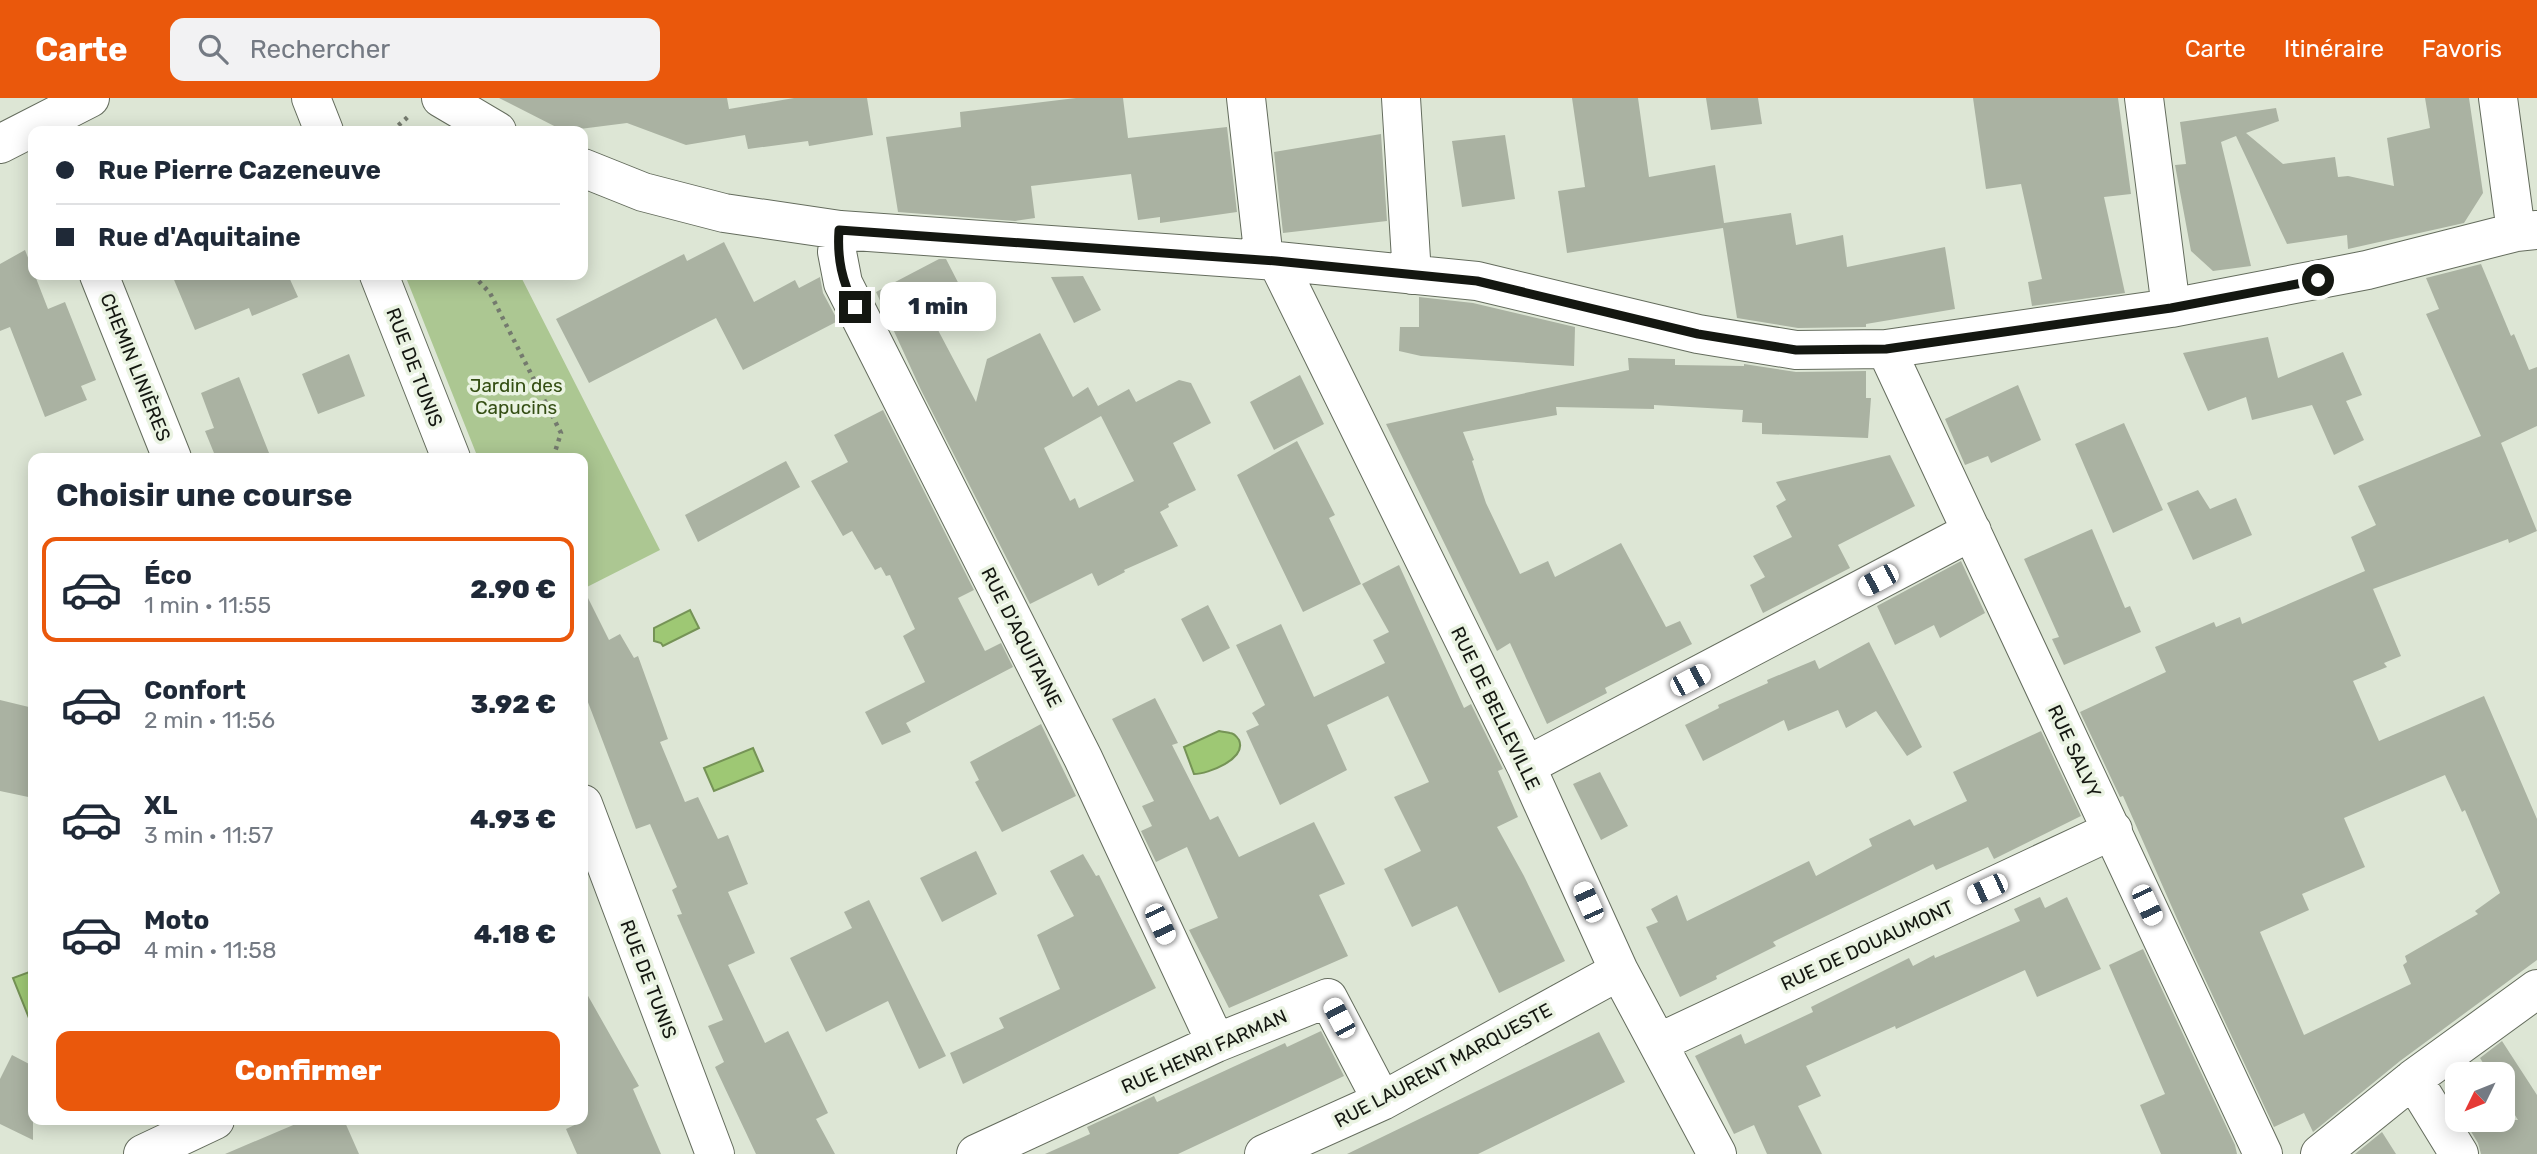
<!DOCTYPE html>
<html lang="fr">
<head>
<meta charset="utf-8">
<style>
  body { margin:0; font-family:Rubik,sans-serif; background:#f2f2f3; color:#1f2937; height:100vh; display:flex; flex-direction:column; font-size:26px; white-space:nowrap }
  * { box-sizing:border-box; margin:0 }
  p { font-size:23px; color:#747a83 }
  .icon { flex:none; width:38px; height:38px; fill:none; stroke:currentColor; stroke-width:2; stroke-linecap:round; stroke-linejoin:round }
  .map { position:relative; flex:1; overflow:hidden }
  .panel { position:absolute; left:28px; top:355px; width:560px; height:672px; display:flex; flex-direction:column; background:#fff; border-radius:14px; box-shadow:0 4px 18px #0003 }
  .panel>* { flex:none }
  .guide { position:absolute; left:28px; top:28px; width:560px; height:154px; border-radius:14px; box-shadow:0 4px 18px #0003; display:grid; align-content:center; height:154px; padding:0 28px; background:#fff }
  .needle { width:46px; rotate:227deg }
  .tools { position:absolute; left:2445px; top:964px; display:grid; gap:14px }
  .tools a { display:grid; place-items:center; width:70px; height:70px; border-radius:14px; background:#fff; box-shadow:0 4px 18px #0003; font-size:35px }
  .end { position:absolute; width:32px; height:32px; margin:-16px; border:9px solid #141711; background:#fff; box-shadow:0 0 0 4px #fff }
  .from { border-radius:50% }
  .bubble { position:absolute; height:49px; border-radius:14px; background:#fff; box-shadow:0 4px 18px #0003; font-size:23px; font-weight:800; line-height:49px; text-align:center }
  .car { position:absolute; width:21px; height:42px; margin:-21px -10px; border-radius:9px; box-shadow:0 0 5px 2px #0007; background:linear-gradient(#fff 24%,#345 0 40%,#fff 0 76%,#345 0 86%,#fff 0) }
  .guide b { display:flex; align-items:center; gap:24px; height:66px; font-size:26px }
  .guide b+b { border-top:2px solid #e0e1e3 }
  .guide i { width:18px; height:18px; background:#1f2937 }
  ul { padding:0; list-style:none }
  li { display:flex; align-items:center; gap:21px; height:105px; margin:0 14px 10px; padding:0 14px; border:4px solid transparent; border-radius:14px }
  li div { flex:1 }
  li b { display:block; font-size:26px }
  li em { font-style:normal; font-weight:800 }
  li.selected { border-color:#ea580c }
  li>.icon { width:63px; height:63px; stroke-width:1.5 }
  h2 { padding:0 28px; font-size:32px; line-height:84px }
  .cta { display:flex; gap:14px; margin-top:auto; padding:14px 28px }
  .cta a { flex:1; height:80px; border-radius:14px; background:#ea580c; color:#fff; font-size:28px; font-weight:800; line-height:80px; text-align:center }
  header { display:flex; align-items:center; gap:42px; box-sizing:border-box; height:98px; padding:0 35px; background:#ea580c; color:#fff }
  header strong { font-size:33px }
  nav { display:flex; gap:38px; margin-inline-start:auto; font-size:24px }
  .search { width:490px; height:63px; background:#f2f2f3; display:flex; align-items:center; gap:18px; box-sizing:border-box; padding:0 24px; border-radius:14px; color:#747a83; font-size:26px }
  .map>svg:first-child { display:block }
</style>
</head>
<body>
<header>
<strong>Carte</strong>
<div class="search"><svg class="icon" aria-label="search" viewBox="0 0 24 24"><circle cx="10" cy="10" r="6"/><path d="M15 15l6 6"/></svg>Rechercher</div>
<nav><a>Carte</a><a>Itinéraire</a><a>Favoris</a></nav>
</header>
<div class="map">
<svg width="2537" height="1056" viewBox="0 0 2537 1056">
  <rect width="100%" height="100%" fill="#dde6d5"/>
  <!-- green -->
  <path fill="#acc792" d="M405,177H520L660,452L583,491V360H478Z"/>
  <!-- water -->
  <path fill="#9ec874" stroke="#759356" stroke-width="2" d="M690,512L699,530L663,548L661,545L654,543V530Z
    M1219,633C1223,634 1227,634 1230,635C1233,635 1237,639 1239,642C1247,661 1208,676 1194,676L1184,649Z
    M753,650L763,673L714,693L704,670Z
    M32,873L33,877V930L13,880Z"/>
  <!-- building -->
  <path fill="#aab2a2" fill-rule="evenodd" d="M499,0H727L729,11L794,0H867L873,37L809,48L808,43L748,51L745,37L686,47L627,25L564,33Z
    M1076,0H1123L1128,40L1227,29L1237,114L1160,125V119L1138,122L1131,76L1031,88L1035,120L1015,123L898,114L886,39L961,29L960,14Z
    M1572,0H1638L1649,79L1715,67L1724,125L1791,115L1796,147L1843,137L1847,169L1945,149L1955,211L1866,226V229L1798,230L1737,220L1723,130L1567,155L1558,93L1585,89Z
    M1706,0H1758L1762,26L1711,32Z
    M1973,0H2118L2131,96L2104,99L2125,195L2032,208L2028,184L2042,181L2021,86L1986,91Z
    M2425,0H2469L2483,95L2464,125L2348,151L2347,137L2287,146L2236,38L2221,44L2251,168L2213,173L2191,153L2175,67L2186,66L2180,24L2276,10L2279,23L2246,35L2283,66L2335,59L2338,79L2348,78L2394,88L2387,40L2430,30Z
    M1381,36L1387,123L1283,135L1274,54Z
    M1505,37L1515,101L1462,109L1452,43Z
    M724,144L754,204L795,182L799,190L820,179L823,195L838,223L743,272L716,220L589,285L556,221L684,156L687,163Z
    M25,152L48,211L65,204L96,282L81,288L87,302L45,319L10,229L0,233V166Z
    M939,161H946L965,198L929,215L976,304L987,261L1040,235L1073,299L1088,289L1098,308L1129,291L1136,304L1179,282L1191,285L1211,325L1173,345L1196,392L1168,406L1169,409L1160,414L1178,448L1124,472L1125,474L1098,488L1092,475L1030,506L921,292L876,194ZM1101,318L1134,383L1079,410L1075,400L1070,403L1044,350Z
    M2481,166L2511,238L2514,236L2529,272L2537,269V328L2501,345L2537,433L2509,445L2508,441L2373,491L2401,558L2384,565L2387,569L2353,583L2379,643L2484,598L2537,721V862L2400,963L2313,1034L2304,1015L2274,1029L2182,832L2123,698L2120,699L2080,614L2166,574L2155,549L2214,524L2216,529L2240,519L2242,526L2365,473L2351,439L2376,427L2358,388L2481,338L2426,216L2439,211L2426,180ZM2445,677L2462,714L2465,712L2500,795L2475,813L2478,816L2405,858L2407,864L2403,867L2411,886L2304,937L2260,834L2309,812L2302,796L2365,769L2344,720Z
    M172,177H288L298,199L252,218L249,210L195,232Z
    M1083,178L1101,212L1074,225L1051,179Z
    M1419,199L1473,205L1575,229L1574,268L1421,258L1399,253L1400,229H1419Z
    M2268,239L2278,280L2343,254L2362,297L2346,303L2364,342L2334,357L2312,307L2252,322L2246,299L2208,313L2183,255Z
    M349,256L365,298L318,316L302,276Z
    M1628,260L1675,261V267L1744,268V266L1796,274L1866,273V300H1871L1868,340L1762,336V325L1742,324L1743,312L1654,307V311L1556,309L1557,317L1463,334L1474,362L1472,363L1486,405L1520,476L1548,463L1555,479L1621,445L1666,529L1680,523L1692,546L1605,590L1607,595L1547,626L1510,545L1497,553L1386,326L1629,272Z
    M1300,277L1324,326L1274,352L1250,304Z
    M239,279L271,360H216L205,333L214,330L201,295Z
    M2018,287L2041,342L1991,365L1988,358L1965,367L1945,321Z
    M883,312L974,492L958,500L985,553L1001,545L1013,569L906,625L911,634L882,647L865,614L925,584L903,538L915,531L890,477L886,478L881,469L875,472L852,433L843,438L811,383L848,364L834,337Z
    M2124,325L2163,412L2113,435L2075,346Z
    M1297,343L1335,417L1329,420L1361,486L1303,514L1237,377Z
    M1890,357L1915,408L1838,447L1850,470L1763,515L1750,487L1765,479L1753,458L1792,439L1776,408L1786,402L1776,384Z
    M786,363L800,389L698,444L685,417Z
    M2198,392L2210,411L2236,400L2252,437L2193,462L2167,405Z
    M2092,431L2125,510L2130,508L2141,534L2064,567L2052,541L2059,539L2024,461Z
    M1961,463L1985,515L1940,540L1934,527L1895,547L1877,508Z
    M1399,467L1464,610L1471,606L1503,671L1498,673L1518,719L1497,729L1524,778L1565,863L1499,895L1457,808L1412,829L1384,771L1421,753L1394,699L1429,684L1388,598L1327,627L1347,672L1280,707L1246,633L1259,627L1252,615L1265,607L1236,547L1281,526L1314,599L1385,565L1373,542L1389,534L1362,486Z
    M583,490L609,542L620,536L634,560L638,558L668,641L660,644L685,704L698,699L718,741L728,737L748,786L728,794L755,855L728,867L765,945L788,933L828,1015L816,1021L835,1056H756L715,969L724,964L708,928L723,922L677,817L682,816L672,792L677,789L650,726L636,731L583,591Z
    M1208,507L1230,550L1203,564L1181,521Z
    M1869,544L1922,649L1907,658L1876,613L1846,630L1838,612L1788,633L1784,622L1703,663L1685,627L1719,610L1718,607L1768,585L1767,582L1815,562L1819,571Z
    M1155,600L1178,645L1172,647L1210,722L1218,718L1239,759L1314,724L1345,786L1319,797L1348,858L1229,910L1189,832L1218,820L1187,749L1156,764L1141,733L1152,728L1142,708L1154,703L1112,621Z
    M0,602L33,610V700L0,693Z
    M1041,626L1076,698L1002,734L975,684L979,682L970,664Z
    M2041,633L2081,718L1994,761L1988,749L1936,772L1933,766L1773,844L1776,848L1716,878L1717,881L1680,899L1646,829L1658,824L1651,811L1677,797L1687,823L1809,763L1816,778L1872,748L1869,741L1910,721L1914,728L1967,703L1953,674Z
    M1600,674L1628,728L1601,742L1573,686Z
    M976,753L997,796L942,824L920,780Z
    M1083,756L1096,778L1099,777L1156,890L963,986L950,955L1004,930L999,920L1060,891L1037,837L1074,818L1050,773Z
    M2040,799L2045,810L2067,799L2101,871L2037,899L2025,872L1896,931L1895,928L1806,968L1821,998L1798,1008L1822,1056H1767L1754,1027L1734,1036L1695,958L1741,936L1745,946L1813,914L1811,909L1909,860L1913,868L1934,857L1935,860L2020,823L2014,811Z
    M869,802L946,958L919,971L888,903L826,934L790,860L852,830L844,814Z
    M2143,851L2235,1047L2237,1056H2161L2140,1007L2165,996L2109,867Z
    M583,889L639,988L633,991L661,1056H577L566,1031L583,1023Z
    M1321,933L1344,978L1178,1056H1045L1090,1036L1087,1029L1154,998L1157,1004L1285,945L1287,949Z
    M1599,934L1625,984L1478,1056H1347Z
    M2502,943L2537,997V1056H2481L2478,1045L2464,1022H2518L2502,996V976H2490L2480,960Z
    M12,957L33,968V1042L0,1026V981Z
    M305,1022H344L359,1056H225Z
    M2382,1034L2396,1056H2355Z"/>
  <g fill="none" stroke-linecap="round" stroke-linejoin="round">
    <defs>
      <path id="minor" d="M311,0L324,33
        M441,0L497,33
        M1246,0L1264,162
        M1401,0L1412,177
        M2144,0L2171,210
        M2498,0L2516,134
        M0,46L90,0
        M583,70L643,94L724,115L840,132L1277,163L1477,183L1698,236L1796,252L1886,251L2171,210L2367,172L2516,134L2537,132
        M840,132L837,154L843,185L1083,660L1216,945
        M1277,163L1526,668L1619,873L1717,1056
        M99,177L172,360
        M379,177L451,360
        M1886,251L2263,1056
        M1526,668L1972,433
        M583,706L715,1056
        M1660,944L2113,732
        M2413,981L2459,1056
        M143,1056L215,1022
        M976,1056L1216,945L1328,900L1382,1003
        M1264,1056L1382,1003L1619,873
        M2320,1056L2413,981L2537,891"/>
    </defs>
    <!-- minor casing -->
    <use href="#minor" stroke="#646c5d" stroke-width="40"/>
    <!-- path -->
    <path stroke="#747a6e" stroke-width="4.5" stroke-dasharray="3.5 5" stroke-linecap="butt" d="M392,33L409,18
      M473,177L490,195L561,335L553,360"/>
    <!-- minor -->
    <use href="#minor" stroke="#fff" stroke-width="38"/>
  </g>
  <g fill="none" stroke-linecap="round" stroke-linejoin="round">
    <!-- route -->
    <path stroke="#141711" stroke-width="9" d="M855,209C842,183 837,161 839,132L1276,163L1477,183L1698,236L1796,252L1886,251L2171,210L2318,182"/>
  </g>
  <g text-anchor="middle" stroke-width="7" stroke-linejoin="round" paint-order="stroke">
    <!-- street labels -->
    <g font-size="19" fill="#141711" stroke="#eaf3e2">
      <text transform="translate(136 269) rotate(68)" y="7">CHEMIN LINIÈRES</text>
      <text transform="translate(415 269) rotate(69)" y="7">RUE DE TUNIS</text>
      <text transform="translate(1022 539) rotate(63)" y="7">RUE D'AQUITAINE</text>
      <text transform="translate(1496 610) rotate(64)" y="7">RUE DE BELLEVILLE</text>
      <text transform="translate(2075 653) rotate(65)" y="7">RUE SALVY</text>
      <text transform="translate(1867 847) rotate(-25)" y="7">RUE DE DOUAUMONT</text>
      <text transform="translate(649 881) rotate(69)" y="7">RUE DE TUNIS</text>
      <text transform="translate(1204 953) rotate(-24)" y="7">RUE HENRI FARMAN</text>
      <text transform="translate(1443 967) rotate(-28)" y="7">RUE LAURENT MARQUESTE</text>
    </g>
    <!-- park labels -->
    <g font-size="19" fill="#354f14" stroke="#eaf3e2">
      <text x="516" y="294">Jardin des<tspan x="516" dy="22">Capucins</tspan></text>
    </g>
  </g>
</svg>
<div class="tools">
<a><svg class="needle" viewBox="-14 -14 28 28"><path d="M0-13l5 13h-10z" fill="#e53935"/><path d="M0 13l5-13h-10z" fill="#747a83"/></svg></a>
</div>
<i class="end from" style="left:2318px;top:182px"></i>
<i class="end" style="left:855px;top:209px"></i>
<div class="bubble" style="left:880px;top:184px;width:116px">1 min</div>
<i class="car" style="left:1878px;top:482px;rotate:242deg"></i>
<i class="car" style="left:1690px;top:582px;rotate:62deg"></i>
<i class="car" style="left:1987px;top:791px;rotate:245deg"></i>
<i class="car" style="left:1588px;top:804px;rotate:336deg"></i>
<i class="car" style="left:2147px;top:807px;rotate:155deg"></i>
<i class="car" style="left:1160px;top:826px;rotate:155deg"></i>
<i class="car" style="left:1339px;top:920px;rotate:332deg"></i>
<div class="guide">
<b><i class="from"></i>Rue Pierre Cazeneuve</b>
<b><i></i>Rue d'Aquitaine</b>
</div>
<section class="panel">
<h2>Choisir une course</h2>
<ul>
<li class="selected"><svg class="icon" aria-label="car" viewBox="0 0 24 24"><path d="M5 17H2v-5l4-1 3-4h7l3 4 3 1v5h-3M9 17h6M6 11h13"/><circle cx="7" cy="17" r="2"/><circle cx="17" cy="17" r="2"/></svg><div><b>Éco</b><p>1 min · 11:55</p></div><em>2.90 €</em></li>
<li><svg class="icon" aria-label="car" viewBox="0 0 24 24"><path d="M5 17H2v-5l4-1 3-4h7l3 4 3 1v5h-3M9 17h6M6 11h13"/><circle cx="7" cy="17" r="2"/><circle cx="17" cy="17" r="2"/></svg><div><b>Confort</b><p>2 min · 11:56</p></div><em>3.92 €</em></li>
<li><svg class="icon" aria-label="car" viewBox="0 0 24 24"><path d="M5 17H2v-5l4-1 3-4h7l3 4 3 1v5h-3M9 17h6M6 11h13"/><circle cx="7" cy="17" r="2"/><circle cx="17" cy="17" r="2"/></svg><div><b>XL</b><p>3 min · 11:57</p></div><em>4.93 €</em></li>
<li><svg class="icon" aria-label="car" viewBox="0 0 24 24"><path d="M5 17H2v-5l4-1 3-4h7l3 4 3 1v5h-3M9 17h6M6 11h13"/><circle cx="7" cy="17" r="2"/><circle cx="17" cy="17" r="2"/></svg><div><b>Moto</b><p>4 min · 11:58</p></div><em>4.18 €</em></li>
</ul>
<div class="cta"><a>Confirmer</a></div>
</section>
</div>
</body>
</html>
